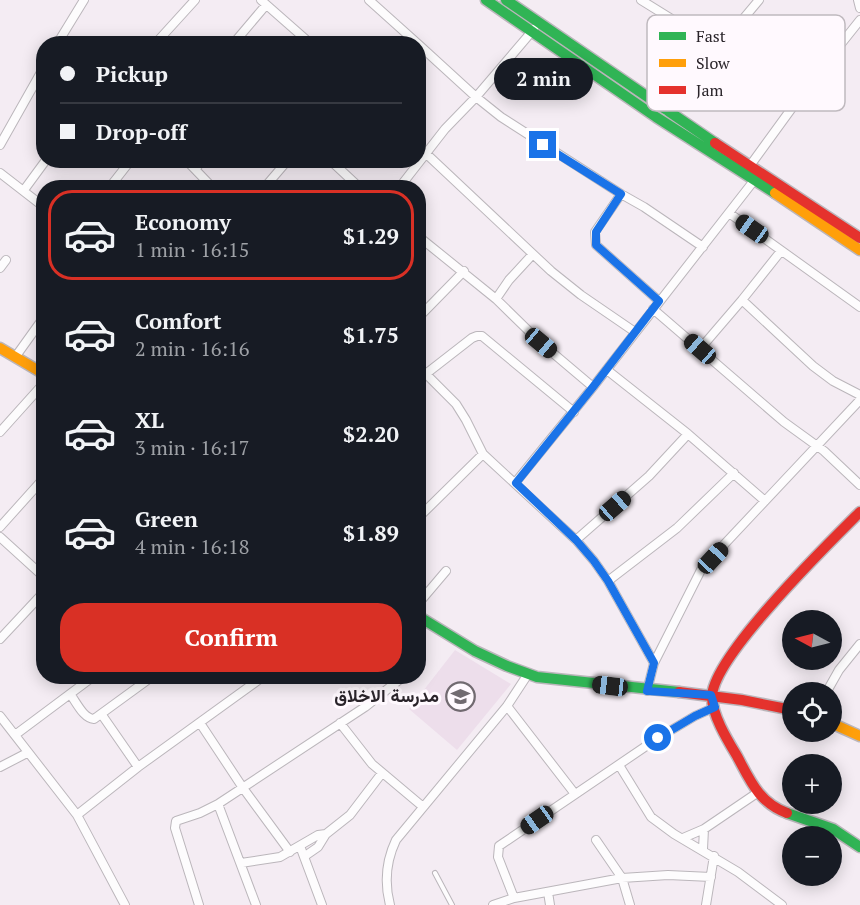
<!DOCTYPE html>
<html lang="en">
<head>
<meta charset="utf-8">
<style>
  body { margin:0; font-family:"PT Serif",Vazirmatn,serif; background:#242831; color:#f1f3f6; height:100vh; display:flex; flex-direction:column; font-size:22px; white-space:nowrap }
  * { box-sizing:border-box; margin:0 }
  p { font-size:20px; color:#9ea1a6 }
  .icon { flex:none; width:33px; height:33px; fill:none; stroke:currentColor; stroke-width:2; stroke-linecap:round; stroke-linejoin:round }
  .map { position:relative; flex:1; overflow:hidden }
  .details { position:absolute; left:36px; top:180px; width:390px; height:504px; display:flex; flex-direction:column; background:#171b24; border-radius:24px; box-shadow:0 3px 15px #0003 }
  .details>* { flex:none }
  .guide { position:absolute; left:36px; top:36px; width:390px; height:132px; border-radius:24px; box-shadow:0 3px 15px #0003; display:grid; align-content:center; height:132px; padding:0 24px; background:#171b24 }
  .needle { width:39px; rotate:277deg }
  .fabs { position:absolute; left:782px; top:610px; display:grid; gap:12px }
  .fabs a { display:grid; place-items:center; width:60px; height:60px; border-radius:50%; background:#171b24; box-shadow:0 3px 15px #0003; font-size:30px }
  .end { position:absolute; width:27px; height:27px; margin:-14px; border:8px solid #1a73e8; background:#fff; box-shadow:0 0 0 3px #fff }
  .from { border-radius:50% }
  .bubble { position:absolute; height:42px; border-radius:21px; background:#171b24; box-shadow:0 3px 15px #0003; font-size:20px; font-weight:700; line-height:42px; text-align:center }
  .car { position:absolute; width:18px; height:36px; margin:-18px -9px; border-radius:8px; box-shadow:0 0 4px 2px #0007; background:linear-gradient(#222 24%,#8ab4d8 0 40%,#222 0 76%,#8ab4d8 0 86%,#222 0) }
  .guide b { display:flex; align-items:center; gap:21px; height:57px; font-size:22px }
  .guide b+b { border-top:2px solid #363941 }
  .guide i { width:15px; height:15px; background:#f1f3f6 }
  ul { padding:10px 0 0; list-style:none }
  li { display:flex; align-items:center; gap:18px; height:90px; margin:0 12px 9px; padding:0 12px; border:3px solid transparent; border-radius:24px }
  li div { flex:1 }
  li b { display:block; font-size:22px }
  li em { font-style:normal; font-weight:700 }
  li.selected { border-color:#d93025 }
  li>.icon { width:54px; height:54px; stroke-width:1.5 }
  .primary-button { display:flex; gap:12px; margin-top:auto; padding:12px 24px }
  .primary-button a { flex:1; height:69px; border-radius:24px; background:#d93025; color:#fff; font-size:24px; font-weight:700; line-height:69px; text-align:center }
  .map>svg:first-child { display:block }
</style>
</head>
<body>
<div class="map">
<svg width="860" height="905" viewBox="0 0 860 905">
  <rect width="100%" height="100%" fill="#f4ecf3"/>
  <!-- built -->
  <path fill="#eddeeb" d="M455,650L511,684L457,750L409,709Z"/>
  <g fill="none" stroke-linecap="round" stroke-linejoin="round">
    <defs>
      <path id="lane" d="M435,873L452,905"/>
      <path id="street" d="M261,0L311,44
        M369,0L418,44
        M641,0L720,49
        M858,0L860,8
        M741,23L813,79
        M57,44L84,0
        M155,44L195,0
        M233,44L266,5
        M418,44L476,97L501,117L621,194L595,232L596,245L659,301
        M666,111L759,0
        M0,145L44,67
        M418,146L551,271L581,295L635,332
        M186,160L213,188
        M330,160L360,188
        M749,167L813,79L860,20
        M195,169L203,160
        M0,173L44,207
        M109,188L131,160
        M264,188L288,160
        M399,188L445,129L476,97L534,29
        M24,190L46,160
        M621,194L644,207L703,247
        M729,213L860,307
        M418,236L496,299L541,343L593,387
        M0,268L6,260
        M496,299L509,280L532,255
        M742,300L813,366L833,381L860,395
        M653,309L784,422L824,451L860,485
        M418,318L464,271
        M700,349L742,300L781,251
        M16,356L44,317
        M418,366L456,404L466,420L483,454L576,540L594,561L608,581L654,663
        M607,370L688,434L765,501
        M427,373L472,338L477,336H482L574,412
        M0,432L44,383
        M515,483L593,387L756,178
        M418,518L483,454
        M0,527L44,478
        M0,537L44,577
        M576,540L649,476L688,434
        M608,581L677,528L734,473
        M418,604L446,571
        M0,639L44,592
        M647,691L654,663L702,568L860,400
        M826,693L839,670L860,644
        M70,694C77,703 83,718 94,719L153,676
        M507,706L575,794
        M102,715L138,767
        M0,716L77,815L125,905
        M200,723L243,788L290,852
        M340,723L372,764L422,806
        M15,735L94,676
        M619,765L651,817L674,834L738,872L782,905
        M0,767L27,753
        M218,804L256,905
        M77,815L138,767L264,676
        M683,838L704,829L757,793
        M596,840L622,878L630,905
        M300,846L322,905
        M703,849L704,829
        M305,856L318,847L326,834
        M241,863L280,857L318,835L326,834L350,815L382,773
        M548,892L550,905
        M514,898L498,857L499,846L658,738L695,716L715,707
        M199,905L175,828L176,821L200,813L218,804L365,707L404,676
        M390,905C384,882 386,861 396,840L507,706L528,674
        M493,905L514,898L622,878L668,875L711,877
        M706,905L714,856"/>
      <path id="fast" d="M486,0L656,117L775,193
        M506,0L715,143
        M418,616L475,651L507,666L537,677L679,692
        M787,813L833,829L860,847"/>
      <path id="slow" d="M775,193L860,250
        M0,348L44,374
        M831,723L860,736"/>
      <path id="jam" d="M715,143L860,238
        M679,692L742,700L792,710
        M787,813C759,803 750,780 737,756C728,741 712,715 712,697C712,657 829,543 860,512"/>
    </defs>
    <!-- lane casing -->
    <use href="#lane" stroke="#bbb6bb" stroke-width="6"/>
    <!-- street casing -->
    <use href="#street" stroke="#bbb6bb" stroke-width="10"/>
    <!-- fast casing -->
    <use href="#fast" stroke="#bbb6bb" stroke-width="13"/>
    <!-- slow casing -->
    <use href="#slow" stroke="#bbb6bb" stroke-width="13"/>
    <!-- jam casing -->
    <use href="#jam" stroke="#bbb6bb" stroke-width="13"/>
    <!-- lane -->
    <use href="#lane" stroke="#fdfcfd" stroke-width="4"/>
    <!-- street -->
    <use href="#street" stroke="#fdfcfd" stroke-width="8"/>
    <!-- fast -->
    <use href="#fast" stroke="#30b455" stroke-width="10"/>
    <!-- slow -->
    <use href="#slow" stroke="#ff9f0a" stroke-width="10"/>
    <!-- jam -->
    <use href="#jam" stroke="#e5322d" stroke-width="10"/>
  </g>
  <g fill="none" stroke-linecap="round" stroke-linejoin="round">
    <!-- route -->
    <path stroke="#1a73e8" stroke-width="8" d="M543,145L621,194L596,232V245L659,301L593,387L516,483L576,540L594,561L608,581L654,663L647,691L711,695L715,707L695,716L658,738"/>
  </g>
  <!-- icons -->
  <defs>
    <symbol id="school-ring" viewBox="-11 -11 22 22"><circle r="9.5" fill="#fff9fe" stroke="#716a70" stroke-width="1.5"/><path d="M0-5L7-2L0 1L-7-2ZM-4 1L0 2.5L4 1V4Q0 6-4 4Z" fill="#716a70"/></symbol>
  </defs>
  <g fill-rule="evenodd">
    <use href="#school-ring" x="444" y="680" width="33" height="33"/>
  </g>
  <g text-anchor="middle" stroke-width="6" stroke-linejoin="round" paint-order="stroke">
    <!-- poi labels -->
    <g font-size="18" font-weight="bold" fill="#2a242a" stroke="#fff9fe" text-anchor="end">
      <text x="439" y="702">مدرسة الاخلاق</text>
    </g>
  </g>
  <!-- legend -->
  <rect x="647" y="15" width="198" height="96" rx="9" fill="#fff9fe" stroke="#bfb9be" stroke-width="1.5"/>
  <rect x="659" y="32" width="27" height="8" fill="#30b455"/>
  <rect x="659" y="59" width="27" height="8" fill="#ff9f0a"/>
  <rect x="659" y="86" width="27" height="8" fill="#e5322d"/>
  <g font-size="16" fill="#2a242a">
    <text x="696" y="42">Fast</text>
    <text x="696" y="69">Slow</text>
    <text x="696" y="96">Jam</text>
  </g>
</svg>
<div class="fabs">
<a><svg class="needle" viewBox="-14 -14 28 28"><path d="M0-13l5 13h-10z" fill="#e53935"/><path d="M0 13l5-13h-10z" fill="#9ea1a6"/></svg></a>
<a><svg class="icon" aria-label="locate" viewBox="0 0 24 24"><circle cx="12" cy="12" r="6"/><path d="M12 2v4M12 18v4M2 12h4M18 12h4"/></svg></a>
<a>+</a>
<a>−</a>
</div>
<i class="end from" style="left:658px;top:738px"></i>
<i class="end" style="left:543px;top:145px"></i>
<div class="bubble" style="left:494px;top:58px;width:99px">2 min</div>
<i class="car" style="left:752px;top:229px;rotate:305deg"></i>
<i class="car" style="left:541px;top:343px;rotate:130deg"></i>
<i class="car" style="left:700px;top:349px;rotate:311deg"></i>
<i class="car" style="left:615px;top:506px;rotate:49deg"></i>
<i class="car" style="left:713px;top:558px;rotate:43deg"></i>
<i class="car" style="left:610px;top:686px;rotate:277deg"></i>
<i class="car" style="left:537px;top:820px;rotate:235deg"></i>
<div class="guide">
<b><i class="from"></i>Pickup</b>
<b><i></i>Drop-off</b>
</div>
<section class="details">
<ul>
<li class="selected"><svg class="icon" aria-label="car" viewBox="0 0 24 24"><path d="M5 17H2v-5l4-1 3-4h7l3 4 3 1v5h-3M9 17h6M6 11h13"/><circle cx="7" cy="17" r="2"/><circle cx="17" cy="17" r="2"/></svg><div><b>Economy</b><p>1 min · 16:15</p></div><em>$1.29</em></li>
<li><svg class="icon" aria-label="car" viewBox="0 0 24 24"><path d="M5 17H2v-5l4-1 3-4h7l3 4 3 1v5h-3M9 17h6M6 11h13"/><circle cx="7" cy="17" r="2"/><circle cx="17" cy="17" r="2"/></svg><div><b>Comfort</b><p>2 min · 16:16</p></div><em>$1.75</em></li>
<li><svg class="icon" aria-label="car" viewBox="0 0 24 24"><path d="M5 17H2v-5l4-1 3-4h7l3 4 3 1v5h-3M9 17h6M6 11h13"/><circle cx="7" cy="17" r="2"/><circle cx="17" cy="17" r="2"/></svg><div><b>XL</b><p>3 min · 16:17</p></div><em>$2.20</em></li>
<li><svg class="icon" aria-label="car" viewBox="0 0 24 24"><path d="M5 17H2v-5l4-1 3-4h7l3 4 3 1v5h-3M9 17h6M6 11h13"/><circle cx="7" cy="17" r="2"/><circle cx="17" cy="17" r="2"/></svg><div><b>Green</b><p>4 min · 16:18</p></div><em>$1.89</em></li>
</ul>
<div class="primary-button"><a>Confirm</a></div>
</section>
</div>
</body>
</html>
